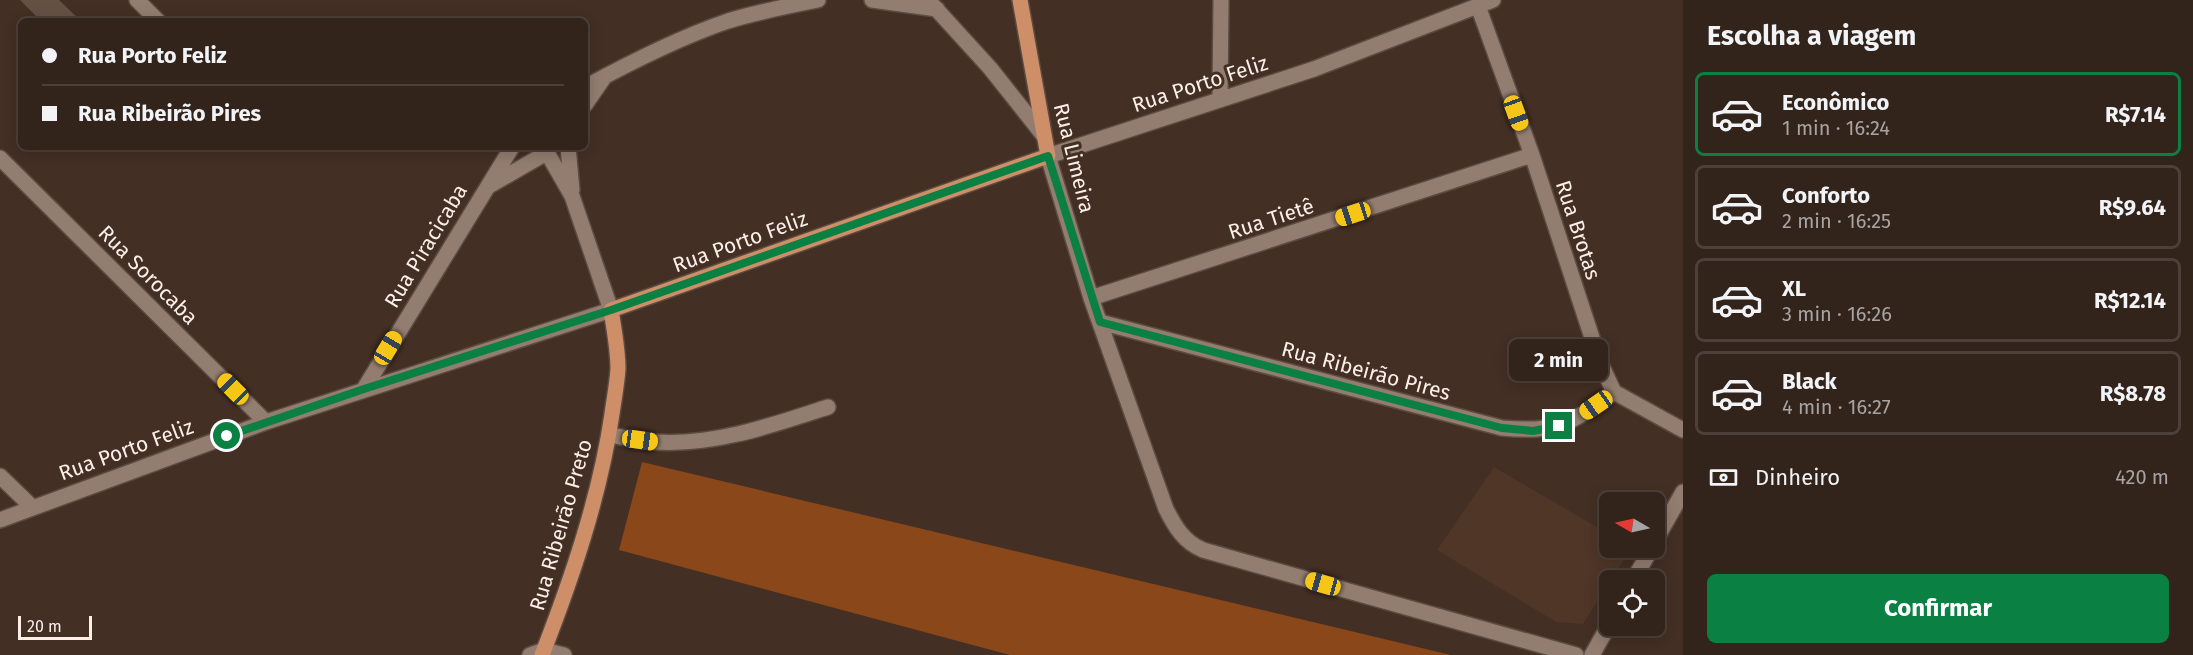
<!DOCTYPE html>
<html lang="pt">
<head>
<meta charset="utf-8">
<style>
  body { margin:0; font-family:"Fira Sans",sans-serif; background:#3d2f28; color:#f1f3f6; height:100vh; display:flex; flex-direction:column; font-size:22px; white-space:nowrap }
  * { box-sizing:border-box; margin:0 }
  p { font-size:20px; color:#a8a4a3 }
  .icon { flex:none; width:33px; height:33px; fill:none; stroke:currentColor; stroke-width:2; stroke-linecap:round; stroke-linejoin:round }
  .map { position:relative; flex:1; overflow:hidden }
  .details { display:flex; flex-direction:column; background:#32231b; width:510px }
  .details>* { flex:none }
  .hud { position:absolute; left:18px; top:18px; width:570px; height:132px; border-radius:9px; box-shadow:0 3px 15px #0003,0 0 0 2px #4d403a; display:grid; align-content:center; height:132px; padding:0 24px; background:#32231b }
  .needle { width:39px; rotate:279deg }
  .controls { position:absolute; left:1599px; top:492px; display:grid; gap:12px }
  .controls a { display:grid; place-items:center; width:66px; height:66px; border-radius:9px; background:#32231b; box-shadow:0 3px 15px #0003,0 0 0 2px #4d403a; font-size:30px }
  .scale { position:absolute; left:18px; bottom:15px; width:74px; box-sizing:border-box; padding-left:6px; border:3px solid #fcefe8; border-top:0; font-size:16px; line-height:21px; white-space:nowrap; color:#fcefe8; -webkit-text-stroke:4px #432f24; paint-order:stroke }
  .end { position:absolute; width:27px; height:27px; margin:-14px; border:8px solid #0b8043; background:#fff; box-shadow:0 0 0 3px #fff }
  .from { border-radius:50% }
  .bubble { position:absolute; height:42px; border-radius:9px; background:#32231b; box-shadow:0 3px 15px #0003,0 0 0 2px #4d403a; font-size:20px; font-weight:700; line-height:42px; text-align:center }
  .car { position:absolute; width:18px; height:36px; margin:-18px -9px; border-radius:8px; box-shadow:0 0 4px 2px #0007; background:linear-gradient(#f5c518 24%,#345 0 40%,#f5c518 0 76%,#345 0 86%,#f5c518 0) }
  .hud b { display:flex; align-items:center; gap:21px; height:57px; font-size:22px }
  .hud b+b { border-top:2px solid #4d403a }
  .hud i { width:15px; height:15px; background:#f1f3f6 }
  ul { padding:0; list-style:none }
  li { display:flex; align-items:center; gap:18px; height:84px; margin:0 12px 9px; padding:0 12px; border:3px solid #4d403a; border-radius:9px }
  li div { flex:1 }
  li b { display:block; font-size:22px }
  li em { font-style:normal; font-weight:700 }
  li.active { border-color:#0b8043 }
  li>.icon { width:54px; height:54px; stroke-width:1.5 }
  h2 { padding:0 24px; font-size:27px; line-height:72px }
  .pay { display:flex; align-items:center; gap:15px; height:66px; padding:0 24px; font-size:22px }
  .pay p { margin-inline-start:auto }
  .primary-button { display:flex; gap:12px; margin-top:auto; padding:12px 24px }
  .primary-button a { flex:1; height:69px; border-radius:9px; background:#0b8043; color:#fff; font-size:24px; font-weight:700; line-height:69px; text-align:center }
  main { display:flex; flex:1; min-height:0 }
  .map>svg:first-child { display:block }
</style>
</head>
<body>
<main>
<div class="map">
<svg width="1683" height="655" viewBox="0 0 1683 655">
  <rect width="100%" height="100%" fill="#432f24"/>
  <!-- built -->
  <path fill="#4f3627" d="M1494,467L1609,534L1610,548H1631L1583,624L1556,622L1437,550Z"/>
  <!-- forest -->
  <path fill="#89471a" d="M642,462L1451,655H1010L619,550Z"/>
  <!-- building -->
  <path fill="#655044" d="M20,0H59L81,21H41Z"/>
  <g fill="none" stroke-linecap="round" stroke-linejoin="round">
    <defs>
      <path id="minor" d="M137,0L158,21
        M872,0L937,9
        M928,0L990,68L1044,136
        M1493,0L1314,69L1048,156L1091,298L1166,509C1175,527 1184,542 1203,550L1576,655
        M1478,6L1532,155L1600,362L1614,392L1683,430
        M585,87C631,62 678,38 728,21C757,12 788,6 818,0
        M1220,98L1221,0
        M585,105L603,79
        M568,147L572,190
        M0,158L266,422
        M489,186L541,156
        M1091,298L1532,155
        M1100,322L1502,428C1558,433 1570,424 1614,392
        M364,389L512,147
        M609,435C624,437 639,441 655,442C714,446 773,425 828,407
        M0,476L32,507
        M0,520L266,422L611,310L572,196L549,156
        M1654,543L1683,492
        M1633,580L1652,548
        M530,655L544,650L564,655
        M1592,655L1610,623"/>
      <path id="major" d="M542,655C572,578 600,496 612,414C614,399 617,384 618,369C618,349 614,329 611,310L1048,156L1020,0"/>
    </defs>
    <!-- minor casing -->
    <use href="#minor" stroke="#5c4b42" stroke-width="18"/>
    <!-- major casing -->
    <use href="#major" stroke="#5c4b42" stroke-width="18"/>
    <!-- minor -->
    <use href="#minor" stroke="#937d70" stroke-width="15"/>
    <!-- major -->
    <use href="#major" stroke="#cd8e68" stroke-width="15"/>
  </g>
  <g fill="none" stroke-linecap="round" stroke-linejoin="round">
    <!-- route -->
    <path stroke="#0b8043" stroke-width="8" d="M227,436L364,389L611,310L1048,156L1100,322L1502,428L1533,431L1559,426"/>
  </g>
  <g text-anchor="middle" stroke-width="6" stroke-linejoin="round" paint-order="stroke">
    <!-- street labels -->
    <g font-size="21" fill="#fcefe8" stroke="#432f24">
      <text transform="translate(1200 84) rotate(-18)" y="7">Rua Porto Feliz</text>
      <text transform="translate(1074 158) rotate(76)" y="7">Rua Limeira</text>
      <text transform="translate(1271 219) rotate(-18)" y="7">Rua Tietê</text>
      <text transform="translate(1578 230) rotate(72)" y="7">Rua Brotas</text>
      <text transform="translate(740 242) rotate(-20)" y="7">Rua Porto Feliz</text>
      <text transform="translate(426 246) rotate(-59)" y="7">Rua Piracicaba</text>
      <text transform="translate(148 275) rotate(45)" y="7">Rua Sorocaba</text>
      <text transform="translate(1366 371) rotate(15)" y="7">Rua Ribeirão Pires</text>
      <text transform="translate(126 450) rotate(-20)" y="7">Rua Porto Feliz</text>
      <text transform="translate(561 525) rotate(-74)" y="7">Rua Ribeirão Preto</text>
    </g>
  </g>
</svg>
<div class="controls">
<a><svg class="needle" viewBox="-14 -14 28 28"><path d="M0-13l5 13h-10z" fill="#e53935"/><path d="M0 13l5-13h-10z" fill="#a8a4a3"/></svg></a>
<a><svg class="icon" aria-label="locate" viewBox="0 0 24 24"><circle cx="12" cy="12" r="6"/><path d="M12 2v4M12 18v4M2 12h4M18 12h4"/></svg></a>
</div>
<div class="scale">20 m</div>
<i class="end from" style="left:227px;top:436px"></i>
<i class="end" style="left:1559px;top:426px"></i>
<div class="bubble" style="left:1509px;top:339px;width:99px">2 min</div>
<i class="car" style="left:1516px;top:113px;rotate:160deg"></i>
<i class="car" style="left:1353px;top:214px;rotate:252deg"></i>
<i class="car" style="left:388px;top:348px;rotate:31deg"></i>
<i class="car" style="left:233px;top:389px;rotate:315deg"></i>
<i class="car" style="left:1596px;top:405px;rotate:235deg"></i>
<i class="car" style="left:640px;top:440px;rotate:98deg"></i>
<i class="car" style="left:1323px;top:584px;rotate:286deg"></i>
<div class="hud">
<b><i class="from"></i>Rua Porto Feliz</b>
<b><i></i>Rua Ribeirão Pires</b>
</div>
</div>
<section class="details">
<h2>Escolha a viagem</h2>
<ul>
<li class="active"><svg class="icon" aria-label="car" viewBox="0 0 24 24"><path d="M5 17H2v-5l4-1 3-4h7l3 4 3 1v5h-3M9 17h6M6 11h13"/><circle cx="7" cy="17" r="2"/><circle cx="17" cy="17" r="2"/></svg><div><b>Econômico</b><p>1 min · 16:24</p></div><em>R$7.14</em></li>
<li><svg class="icon" aria-label="car" viewBox="0 0 24 24"><path d="M5 17H2v-5l4-1 3-4h7l3 4 3 1v5h-3M9 17h6M6 11h13"/><circle cx="7" cy="17" r="2"/><circle cx="17" cy="17" r="2"/></svg><div><b>Conforto</b><p>2 min · 16:25</p></div><em>R$9.64</em></li>
<li><svg class="icon" aria-label="car" viewBox="0 0 24 24"><path d="M5 17H2v-5l4-1 3-4h7l3 4 3 1v5h-3M9 17h6M6 11h13"/><circle cx="7" cy="17" r="2"/><circle cx="17" cy="17" r="2"/></svg><div><b>XL</b><p>3 min · 16:26</p></div><em>R$12.14</em></li>
<li><svg class="icon" aria-label="car" viewBox="0 0 24 24"><path d="M5 17H2v-5l4-1 3-4h7l3 4 3 1v5h-3M9 17h6M6 11h13"/><circle cx="7" cy="17" r="2"/><circle cx="17" cy="17" r="2"/></svg><div><b>Black</b><p>4 min · 16:27</p></div><em>R$8.78</em></li>
</ul>
<div class="pay"><svg class="icon" aria-label="cash" viewBox="0 0 24 24"><path d="M3 7h18v10H3z"/><circle cx="12" cy="12" r="2"/></svg>Dinheiro<p>420 m</p></div>
<div class="primary-button"><a>Confirmar</a></div>
</section>
</main>
</body>
</html>
